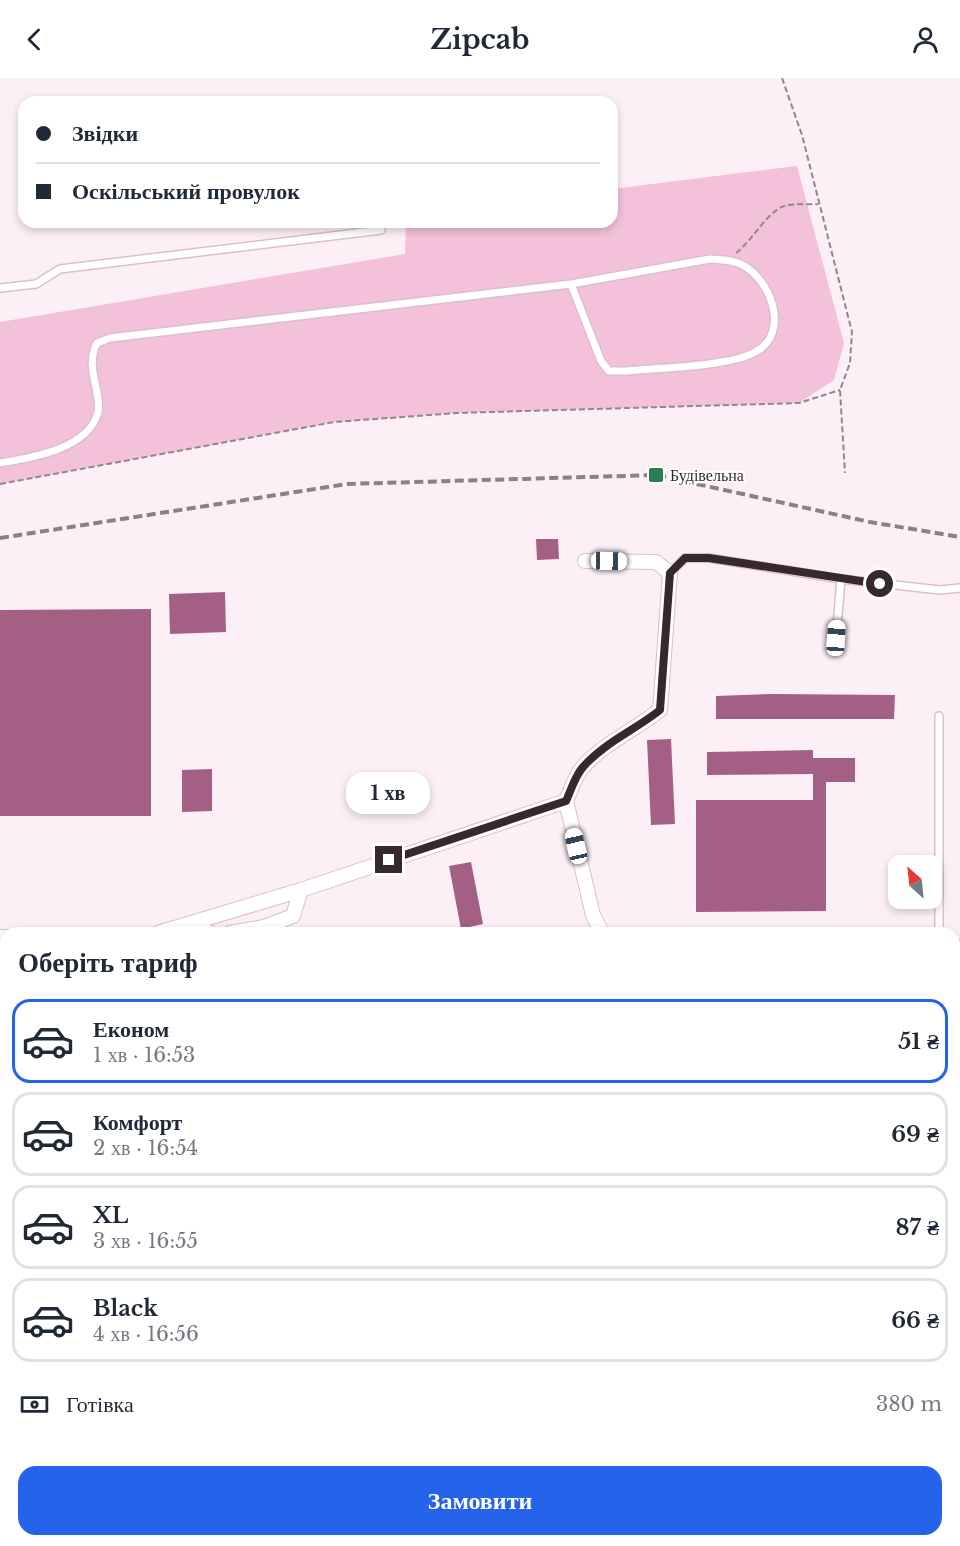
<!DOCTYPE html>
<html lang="uk">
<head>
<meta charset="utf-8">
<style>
  body { margin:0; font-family:"Libre Baskerville",serif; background:#f2f2f3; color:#1f2937; height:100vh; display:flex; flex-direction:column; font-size:22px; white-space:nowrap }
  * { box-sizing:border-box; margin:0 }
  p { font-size:20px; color:#747a83 }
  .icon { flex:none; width:33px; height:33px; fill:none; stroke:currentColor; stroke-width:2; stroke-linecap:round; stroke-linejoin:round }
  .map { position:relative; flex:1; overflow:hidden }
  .details { position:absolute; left:0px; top:849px; width:960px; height:620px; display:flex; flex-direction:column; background:#fff; border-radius:18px 18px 0 0; box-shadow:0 3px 9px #0003 }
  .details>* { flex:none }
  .hud { position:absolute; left:18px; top:18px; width:600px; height:132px; border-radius:18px; box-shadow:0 3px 9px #0003; display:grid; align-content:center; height:132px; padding:0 18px; background:#fff }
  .needle { width:39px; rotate:333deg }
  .controls { position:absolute; left:888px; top:777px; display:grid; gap:12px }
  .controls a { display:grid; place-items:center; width:54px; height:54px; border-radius:12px; background:#fff; box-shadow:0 3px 9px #0003; font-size:30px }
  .end { position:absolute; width:27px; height:27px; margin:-14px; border:8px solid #35292f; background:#fff; box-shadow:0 0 0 3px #fff }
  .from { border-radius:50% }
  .bubble { position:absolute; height:42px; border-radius:18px; background:#fff; box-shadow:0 3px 9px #0003; font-size:20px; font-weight:700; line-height:42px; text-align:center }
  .car { position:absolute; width:18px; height:36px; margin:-18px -9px; border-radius:8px; box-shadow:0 0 4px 2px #0007; background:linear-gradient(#fff 24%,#345 0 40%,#fff 0 76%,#345 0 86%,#fff 0) }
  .hud b { display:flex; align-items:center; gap:21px; height:57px; font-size:22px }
  .hud b+b { border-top:2px solid #e0e1e3 }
  .hud i { width:15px; height:15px; background:#1f2937 }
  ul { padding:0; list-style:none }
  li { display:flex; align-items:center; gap:18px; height:84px; margin:0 12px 9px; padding:0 6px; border:3px solid #e0e1e3; border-radius:18px }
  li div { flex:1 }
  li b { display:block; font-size:22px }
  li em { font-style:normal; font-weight:700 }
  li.selected { border-color:#2563eb }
  li>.icon { width:54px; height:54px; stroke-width:1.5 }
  h2 { padding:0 18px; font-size:27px; line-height:72px }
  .pay { display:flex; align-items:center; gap:15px; height:66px; padding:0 18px; font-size:22px }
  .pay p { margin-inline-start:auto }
  .primary-button { display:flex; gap:12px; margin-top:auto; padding:12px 18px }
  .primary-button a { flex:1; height:69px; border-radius:18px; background:#2563eb; color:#fff; font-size:24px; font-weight:700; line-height:69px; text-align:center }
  header { display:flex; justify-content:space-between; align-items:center; height:78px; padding:0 18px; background:#fff; font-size:27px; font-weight:700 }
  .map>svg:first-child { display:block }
</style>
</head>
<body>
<header><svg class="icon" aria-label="back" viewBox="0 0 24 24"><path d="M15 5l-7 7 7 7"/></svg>Zipcab<svg class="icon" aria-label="person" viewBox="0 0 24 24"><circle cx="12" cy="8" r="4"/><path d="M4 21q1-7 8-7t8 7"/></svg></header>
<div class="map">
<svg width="960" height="1468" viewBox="0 0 960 1468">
  <rect width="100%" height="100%" fill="#fceff5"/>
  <!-- green -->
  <path fill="#f3c2da" d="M797,88L844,265L834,302L799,325L457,335L334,344L0,406V244L405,176L406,144H612V111Z"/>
  <!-- building -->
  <path fill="#a36084" d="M536,461H558L559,481L537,482Z
    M225,514L226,554L170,556L169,516Z
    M151,531V738H0V532Z
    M771,616L895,617L894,641H716V618Z
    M671,661L675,746L651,747L647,662Z
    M813,672V680H855V704H826V833L696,834V722H813V696L707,697V674Z
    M212,691V733L182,734V692Z
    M471,784L483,846L461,851L449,788Z"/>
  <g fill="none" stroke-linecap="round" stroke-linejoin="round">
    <defs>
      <path id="service" d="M0,210L36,206L60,191L381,152
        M0,385C31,380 89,371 98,334C102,313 84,290 97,265L110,260L571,206L710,181C722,182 735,182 746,189C772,206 789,254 757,273C731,289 657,290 625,293H609L601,283L571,206
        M670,495L685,480H709L841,501L940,512L960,510
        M836,560L841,501
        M939,855V638
        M954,866H960
        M954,1389H960
        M22,1462L23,1468"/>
      <path id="minor" d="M566,723L593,837L602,855
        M191,846L210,855
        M158,855L301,812L566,723C571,712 575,698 583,689C604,665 635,652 660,632L670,495L656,484L585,483
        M230,855L264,849L293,838L301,812
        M0,859H6"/>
    </defs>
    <!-- service casing -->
    <use href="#service" stroke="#ddbecd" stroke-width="10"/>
    <!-- minor casing -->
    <use href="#minor" stroke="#ddbecd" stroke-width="16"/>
    <!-- path -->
    <path stroke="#92868c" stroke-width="2" stroke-dasharray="6 3" stroke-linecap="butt" d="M782,0L802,57L852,254L850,285L840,312L845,395
      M736,175C752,163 767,134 784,128C794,125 808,127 818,126
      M0,406L334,344L457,335L799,325L840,312"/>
    <!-- service -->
    <use href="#service" stroke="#fff" stroke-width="7"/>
    <!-- minor -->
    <use href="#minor" stroke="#fff" stroke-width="14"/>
    <!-- rail -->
    <path stroke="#8c8086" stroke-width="4" stroke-dasharray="9 4.5" stroke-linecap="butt" d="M0,460L347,406L656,397L870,444L960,459
      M0,997L6,998
      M0,1017L6,1019
      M0,1128L6,1141
      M109,1462L110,1468
      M136,1462V1468"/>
  </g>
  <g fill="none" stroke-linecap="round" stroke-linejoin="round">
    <!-- route -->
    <path stroke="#35292f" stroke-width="8" d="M389,782L566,723C571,712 575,698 583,689C604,665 635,652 660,632L670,495L685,480H709L880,506"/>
  </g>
  <!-- markers -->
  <rect fill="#287e52" stroke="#fff" stroke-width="2" x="648" y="389" width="16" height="16" rx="3"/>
  <g text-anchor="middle" stroke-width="4.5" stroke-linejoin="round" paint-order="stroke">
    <!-- poi labels -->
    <g font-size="16" fill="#35292f" stroke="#fff" text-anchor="start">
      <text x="670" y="403">Будівельна</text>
    </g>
  </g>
</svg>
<div class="controls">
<a><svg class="needle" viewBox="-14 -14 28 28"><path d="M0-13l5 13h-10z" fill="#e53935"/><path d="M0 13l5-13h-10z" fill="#747a83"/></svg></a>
</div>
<i class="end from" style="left:880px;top:506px"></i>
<i class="end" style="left:389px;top:782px"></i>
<div class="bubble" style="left:346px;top:694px;width:84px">1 хв</div>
<i class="car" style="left:609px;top:483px;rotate:91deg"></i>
<i class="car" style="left:836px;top:560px;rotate:4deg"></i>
<i class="car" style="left:576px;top:768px;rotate:347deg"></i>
<div class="hud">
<b><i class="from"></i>Звідки</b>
<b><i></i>Оскільський провулок</b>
</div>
<section class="details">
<h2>Оберіть тариф</h2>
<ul>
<li class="selected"><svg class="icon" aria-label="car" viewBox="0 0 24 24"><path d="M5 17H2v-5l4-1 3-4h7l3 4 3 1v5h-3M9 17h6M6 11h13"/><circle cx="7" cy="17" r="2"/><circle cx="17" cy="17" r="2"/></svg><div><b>Економ</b><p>1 хв · 16:53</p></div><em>51 ₴</em></li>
<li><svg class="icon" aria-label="car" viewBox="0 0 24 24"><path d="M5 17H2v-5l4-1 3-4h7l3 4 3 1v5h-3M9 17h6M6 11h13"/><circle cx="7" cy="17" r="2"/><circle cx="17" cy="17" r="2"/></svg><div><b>Комфорт</b><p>2 хв · 16:54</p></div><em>69 ₴</em></li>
<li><svg class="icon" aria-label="car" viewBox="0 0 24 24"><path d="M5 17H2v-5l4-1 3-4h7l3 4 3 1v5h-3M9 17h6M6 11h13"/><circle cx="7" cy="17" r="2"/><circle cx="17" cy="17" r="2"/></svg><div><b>XL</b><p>3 хв · 16:55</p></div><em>87 ₴</em></li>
<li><svg class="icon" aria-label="car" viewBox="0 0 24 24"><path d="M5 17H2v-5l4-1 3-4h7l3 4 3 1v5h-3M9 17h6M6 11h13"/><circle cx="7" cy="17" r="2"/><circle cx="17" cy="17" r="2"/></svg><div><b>Black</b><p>4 хв · 16:56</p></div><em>66 ₴</em></li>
</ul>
<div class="pay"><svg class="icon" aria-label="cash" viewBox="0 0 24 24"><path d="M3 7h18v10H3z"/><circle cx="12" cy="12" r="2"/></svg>Готівка<p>380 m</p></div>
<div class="primary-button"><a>Замовити</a></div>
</section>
</div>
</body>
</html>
